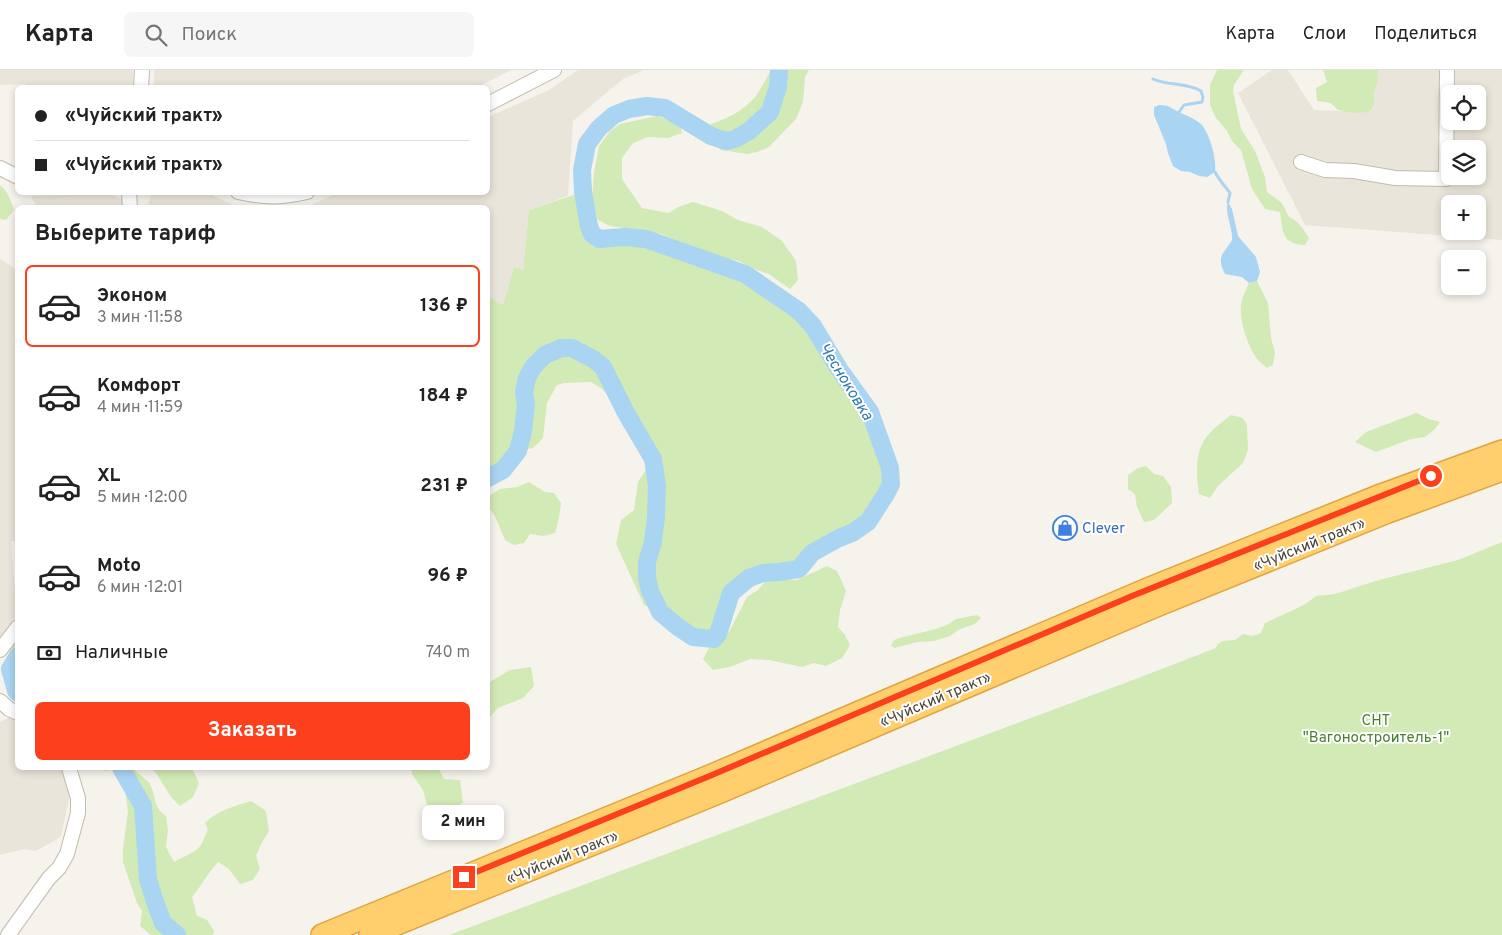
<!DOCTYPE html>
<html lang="ru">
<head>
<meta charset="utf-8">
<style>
  body { margin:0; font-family:Overpass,sans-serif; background:#f6f6f6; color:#222; height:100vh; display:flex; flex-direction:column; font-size:19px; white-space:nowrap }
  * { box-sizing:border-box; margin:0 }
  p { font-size:16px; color:#767676 }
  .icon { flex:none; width:28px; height:28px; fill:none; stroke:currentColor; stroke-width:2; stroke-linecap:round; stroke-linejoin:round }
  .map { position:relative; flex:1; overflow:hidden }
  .sheet { position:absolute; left:15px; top:135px; width:475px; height:565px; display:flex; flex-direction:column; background:#fff; border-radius:8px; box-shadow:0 2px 8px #0003 }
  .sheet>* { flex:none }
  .hud { position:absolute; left:15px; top:15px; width:475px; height:110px; border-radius:8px; box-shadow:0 2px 8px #0003; display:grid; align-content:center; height:110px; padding:0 20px; background:#fff }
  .fabs { position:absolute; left:1441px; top:15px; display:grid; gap:10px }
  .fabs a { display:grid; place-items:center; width:45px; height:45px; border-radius:8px; background:#fff; box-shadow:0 2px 8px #0003; font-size:25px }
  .end { position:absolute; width:22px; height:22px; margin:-11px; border:6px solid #fc3f1d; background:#fff; box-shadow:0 0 0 2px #fff }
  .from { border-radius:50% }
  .bubble { position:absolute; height:35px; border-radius:8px; background:#fff; box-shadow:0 2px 8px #0003; font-size:16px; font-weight:700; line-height:35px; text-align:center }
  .hud b { display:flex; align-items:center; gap:18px; height:48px; font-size:19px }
  .hud b+b { border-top:1px solid #e0e0e0 }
  .hud i { width:12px; height:12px; background:#222 }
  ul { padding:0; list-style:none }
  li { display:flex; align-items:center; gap:15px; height:82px; margin:0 10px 8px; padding:0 10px; border:2px solid transparent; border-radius:8px }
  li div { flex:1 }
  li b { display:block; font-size:19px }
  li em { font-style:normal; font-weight:700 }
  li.on { border-color:#fc3f1d }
  li>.icon { width:45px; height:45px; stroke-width:1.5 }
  h2 { padding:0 20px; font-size:22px; line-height:60px }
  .pay { display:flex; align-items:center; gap:12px; height:55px; padding:0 20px; font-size:19px }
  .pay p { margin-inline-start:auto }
  .primary-button { display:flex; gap:10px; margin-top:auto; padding:10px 20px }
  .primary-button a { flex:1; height:58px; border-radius:8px; background:#fc3f1d; color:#fff; font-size:20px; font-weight:700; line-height:58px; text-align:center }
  header { display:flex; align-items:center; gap:30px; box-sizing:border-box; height:70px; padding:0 25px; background:#fff; border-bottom:1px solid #e0e0e0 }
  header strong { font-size:24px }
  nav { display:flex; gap:28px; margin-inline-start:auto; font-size:18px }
  .search { width:350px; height:45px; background:#f6f6f6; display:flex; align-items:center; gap:12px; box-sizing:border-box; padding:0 18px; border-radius:8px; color:#767676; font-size:19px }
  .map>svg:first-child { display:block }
</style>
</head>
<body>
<header>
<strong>Карта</strong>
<div class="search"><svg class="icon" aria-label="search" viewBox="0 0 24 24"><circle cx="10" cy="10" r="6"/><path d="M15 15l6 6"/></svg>Поиск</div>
<nav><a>Карта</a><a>Слои</a><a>Поделиться</a></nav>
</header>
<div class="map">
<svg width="1502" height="865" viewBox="0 0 1502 865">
  <rect width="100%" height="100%" fill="#f6f3ec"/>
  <!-- residential -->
  <path fill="#eae5da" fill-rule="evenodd" d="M0,0H133V17L26,18V14L0,15Z
    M154,0H511L476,18L154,17Z
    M578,0H644L623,9L573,51L568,126L529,140L523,200L514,197L503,235L488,226V138H305L337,123L488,122V47L549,20Z
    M1272,0H1288L1314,40L1370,42L1371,0H1502V170L1305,155L1238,23ZM1450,24H1478V51H1450ZM1450,79H1478V106H1450ZM1450,134H1478V161H1450Z
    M151,123H208L237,137H148Z
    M111,124L123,130L122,137L37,138L31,126Z
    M0,189L17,200L18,461L15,471H11L17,545L0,568Z
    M12,646L17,649L18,698H60L71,719L61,767L36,781L24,779L0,785V652Z"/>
  <!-- green -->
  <path fill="#d2eab5" d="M771,0H809L805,7L803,32L796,49L769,77L757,82L747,84L721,80L697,58C720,52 739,45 755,27C761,19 766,9 771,0Z
    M1217,0H1244L1234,15L1233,21L1241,59L1255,81L1265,107L1267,122L1282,133L1289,147C1299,151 1303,159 1309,168L1305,175C1281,174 1283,161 1280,142L1265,139L1252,119L1241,80L1232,71L1227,61L1216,48L1210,35V15Z
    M1323,0H1378V11L1374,23V35L1369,42L1354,43L1338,40L1331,33L1317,31L1316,18L1327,12Z
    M657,46L680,54L682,63L668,68L648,67L633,73L622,88V109L642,138L669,143L678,137L693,132L722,141L738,150L762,157L782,171L796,191L798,210L790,219L769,204L754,199L739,191L713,186L661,164L610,156L598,150L592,130L594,102L599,76L610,61L620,54Z
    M0,115C7,120 11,131 14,140L6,150L0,149Z
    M583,122C586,138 586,158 598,169L625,167L646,169L745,204L799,241L813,256L839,300L870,342L890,398L891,414L886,424L868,452L852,463L839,468L812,483L799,499L779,502L763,503L749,508L731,523L718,564L714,569L693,567L678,557L660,542L644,535L616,474L621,450L634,440L638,412L653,389L626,343L602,319L591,312L564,313L557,315L547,333L543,368L533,378L518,381L503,400L488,408V226L503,235L514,197L523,200L529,140Z
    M1257,211L1268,233L1271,268L1275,283L1273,295L1267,298C1264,295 1260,293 1258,290C1248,278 1239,250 1241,235C1242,227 1246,220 1249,213Z
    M1416,343L1429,349L1440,352L1434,360L1425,367L1411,369L1376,382L1355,372L1366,362Z
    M1231,345L1243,348L1247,355L1248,380L1243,393L1218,416L1210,428L1199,424C1196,404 1194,379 1210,363C1216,356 1224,351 1231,345Z
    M1146,396L1154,404L1163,406L1171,417L1172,433L1154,450L1144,452L1137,437L1135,424L1128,419V405L1138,398Z
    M529,412L545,422L554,423L561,433L559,448L555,463L544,466L530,464L524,473L514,475L505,470L494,444L488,438L489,426L500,419L517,417Z
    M1502,472V865H449L1133,610L1216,578L1217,575L1222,571L1235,570L1243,564L1252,566L1261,563L1265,553L1304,535L1316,526L1335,524L1379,510L1458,490Z
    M827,496L837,501L846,521L840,540L838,557L845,565L850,575L842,588L826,596L814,593L802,597L769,590L750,589L730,597L713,600L703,589L709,578L719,572L729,562L747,527L758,520L765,512L779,509L797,510Z
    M977,545L981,548L975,554L960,559L950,566L934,571L917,572L895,578L891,576L894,570L903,567L932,560L947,555L956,549Z
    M17,570V631C0,612 2,590 17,570Z
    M531,597L534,616L523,628L498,638L488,649V613L510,600Z
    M96,698H133C137,704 146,708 150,714C157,728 152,736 166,746L168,760L166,777L174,792C182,787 196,783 201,775C204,770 204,766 208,760L205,753C216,741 235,736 251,731L266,741L269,761L261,774L256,786L260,799L253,810L240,814L229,799L218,792C208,803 201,816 192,827L197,846L207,850L214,861L213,865H151L140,856L142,841L137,833L123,792V779L128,741L125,721L119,710L116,699L106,701Z
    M151,698H194L193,700L199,713L193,727L180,736L171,727L156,703Z
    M411,698H438L444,709L460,710L463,732L453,741L448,752L438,755L429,743L423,720L412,704Z"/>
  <!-- water -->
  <path fill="#a9d4f2" d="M1159,35C1168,35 1169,37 1177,41C1185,45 1194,48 1201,54C1210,64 1217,90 1215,102L1207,107L1199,106L1190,102L1181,101L1173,96L1168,83L1166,74L1154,45V37Z
    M1228,132L1232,139L1238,166L1256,187L1260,202L1257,211L1249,213L1242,207L1225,204C1216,186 1223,185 1232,170C1233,158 1224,142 1228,132Z"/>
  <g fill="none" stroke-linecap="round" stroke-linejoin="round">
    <!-- stream -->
    <path stroke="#a9d4f2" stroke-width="3" d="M1153,9C1168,16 1186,12 1201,21L1203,27L1202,32L1184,35L1179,42
      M1215,102C1219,110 1225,116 1230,123L1228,132"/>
    <!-- river -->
    <path stroke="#a9d4f2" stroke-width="18" d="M488,408L503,400L518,381L523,361L526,335L524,322L527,308L533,297L545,285L561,278H572L593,289L603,297L626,343L653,389L657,416L656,447L653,472L647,492V508L650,521L660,542L678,557L693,567L714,569L718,564L731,523L749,508L763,503L779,502L799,499L812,483L839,468L852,463L868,452L886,424L891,414L890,398L870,342L839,299L813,256L799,241L745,204L646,169L625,167L599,169L592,164L589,156L583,122L582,100L587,74L599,58L614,45L629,39L647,36L665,38L711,66L726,71L735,69L749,61L770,42L778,17L779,0
      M18,586L10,599L16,621L18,623
      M121,698L143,736L148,809L154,829L163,853L177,865"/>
    <defs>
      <path id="minor" d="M141,18L142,0
        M488,34L554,0
        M1301,92L1325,100L1354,101L1395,108L1446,109L1447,0
        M0,98L18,107
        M129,122L130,138
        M238,122C265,128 281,128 307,122
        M0,580L18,557
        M0,631L9,639L18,643
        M8,865L49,808L59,798L67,784L78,743V728L69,698"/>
      <path id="highway" d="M322,865L712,705L1150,518L1381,425L1502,381
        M370,865L718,723L1156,536L1388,442L1502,400"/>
    </defs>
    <!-- minor casing -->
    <use href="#minor" stroke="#c2bbae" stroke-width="16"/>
    <!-- highway casing -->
    <use href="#highway" stroke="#e0a43c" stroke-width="24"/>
    <!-- minor -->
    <use href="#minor" stroke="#fff" stroke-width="14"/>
    <!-- highway -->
    <use href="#highway" stroke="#ffcf6e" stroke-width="21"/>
  </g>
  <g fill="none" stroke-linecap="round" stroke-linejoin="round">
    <!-- route -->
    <path stroke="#fc3f1d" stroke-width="6" d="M464,807L712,705L1132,526L1431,406"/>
  </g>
  <!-- icons -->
  <defs>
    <symbol id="shop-ring" viewBox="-11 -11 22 22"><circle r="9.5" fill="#fff" stroke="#3f7fe0" stroke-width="1.5"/><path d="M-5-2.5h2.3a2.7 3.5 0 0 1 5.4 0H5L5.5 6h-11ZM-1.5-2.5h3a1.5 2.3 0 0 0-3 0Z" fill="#3f7fe0"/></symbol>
  </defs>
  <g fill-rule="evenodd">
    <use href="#shop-ring" x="1051" y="444" width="28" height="28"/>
  </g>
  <g text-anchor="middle" stroke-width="4" stroke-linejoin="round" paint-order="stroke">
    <!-- shop labels -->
    <g font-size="15" fill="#366cbe" stroke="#fff" text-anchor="start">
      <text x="1082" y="463">Clever</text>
    </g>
    <!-- street labels -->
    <g font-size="15" fill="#4b4439" stroke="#fff">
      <text transform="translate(1309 474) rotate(-22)" y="5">«Чуйский тракт»</text>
      <text transform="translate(935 629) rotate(-23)" y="5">«Чуйский тракт»</text>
      <text transform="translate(562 787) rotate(-22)" y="5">«Чуйский тракт»</text>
    </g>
    <!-- park labels -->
    <g font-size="15" fill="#4a7f2a" stroke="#fff">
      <text x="1376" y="655">СНТ<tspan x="1376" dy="17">"Вагоностроитель-1"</tspan></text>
    </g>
    <!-- water labels -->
    <g font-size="16" font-style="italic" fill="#2e7ab2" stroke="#fff">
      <text transform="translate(847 311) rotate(58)" y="6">Чесноковка</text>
    </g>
  </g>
</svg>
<div class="fabs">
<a><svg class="icon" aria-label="locate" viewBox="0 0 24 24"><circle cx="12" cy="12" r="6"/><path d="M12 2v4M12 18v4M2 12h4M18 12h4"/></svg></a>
<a><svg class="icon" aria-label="layers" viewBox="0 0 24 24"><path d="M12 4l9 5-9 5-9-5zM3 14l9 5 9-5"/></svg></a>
<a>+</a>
<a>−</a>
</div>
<i class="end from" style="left:1431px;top:406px"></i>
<i class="end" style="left:464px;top:807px"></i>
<div class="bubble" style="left:422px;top:735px;width:82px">2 мин</div>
<div class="hud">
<b><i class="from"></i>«Чуйский тракт»</b>
<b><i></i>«Чуйский тракт»</b>
</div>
<section class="sheet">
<h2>Выберите тариф</h2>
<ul>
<li class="on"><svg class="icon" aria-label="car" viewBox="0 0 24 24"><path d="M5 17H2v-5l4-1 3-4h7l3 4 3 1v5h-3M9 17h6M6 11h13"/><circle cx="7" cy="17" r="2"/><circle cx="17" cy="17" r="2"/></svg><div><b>Эконом</b><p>3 мин · 11:58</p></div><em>136 ₽</em></li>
<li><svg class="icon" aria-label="car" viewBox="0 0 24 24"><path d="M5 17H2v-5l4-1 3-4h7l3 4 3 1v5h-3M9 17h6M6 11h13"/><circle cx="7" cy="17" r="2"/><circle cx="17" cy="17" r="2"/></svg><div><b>Комфорт</b><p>4 мин · 11:59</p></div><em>184 ₽</em></li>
<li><svg class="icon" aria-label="car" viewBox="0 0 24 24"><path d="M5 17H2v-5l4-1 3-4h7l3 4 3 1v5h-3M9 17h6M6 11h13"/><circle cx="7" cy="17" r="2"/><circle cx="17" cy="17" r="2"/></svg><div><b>XL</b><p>5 мин · 12:00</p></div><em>231 ₽</em></li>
<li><svg class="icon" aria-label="car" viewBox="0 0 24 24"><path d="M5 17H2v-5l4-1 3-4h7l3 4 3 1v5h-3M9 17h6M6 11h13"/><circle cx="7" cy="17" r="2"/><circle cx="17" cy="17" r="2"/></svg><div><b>Moto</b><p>6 мин · 12:01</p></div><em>96 ₽</em></li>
</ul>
<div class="pay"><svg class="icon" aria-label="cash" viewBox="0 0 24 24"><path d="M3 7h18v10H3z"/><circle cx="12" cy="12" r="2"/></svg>Наличные<p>740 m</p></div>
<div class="primary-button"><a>Заказать</a></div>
</section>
</div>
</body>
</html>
